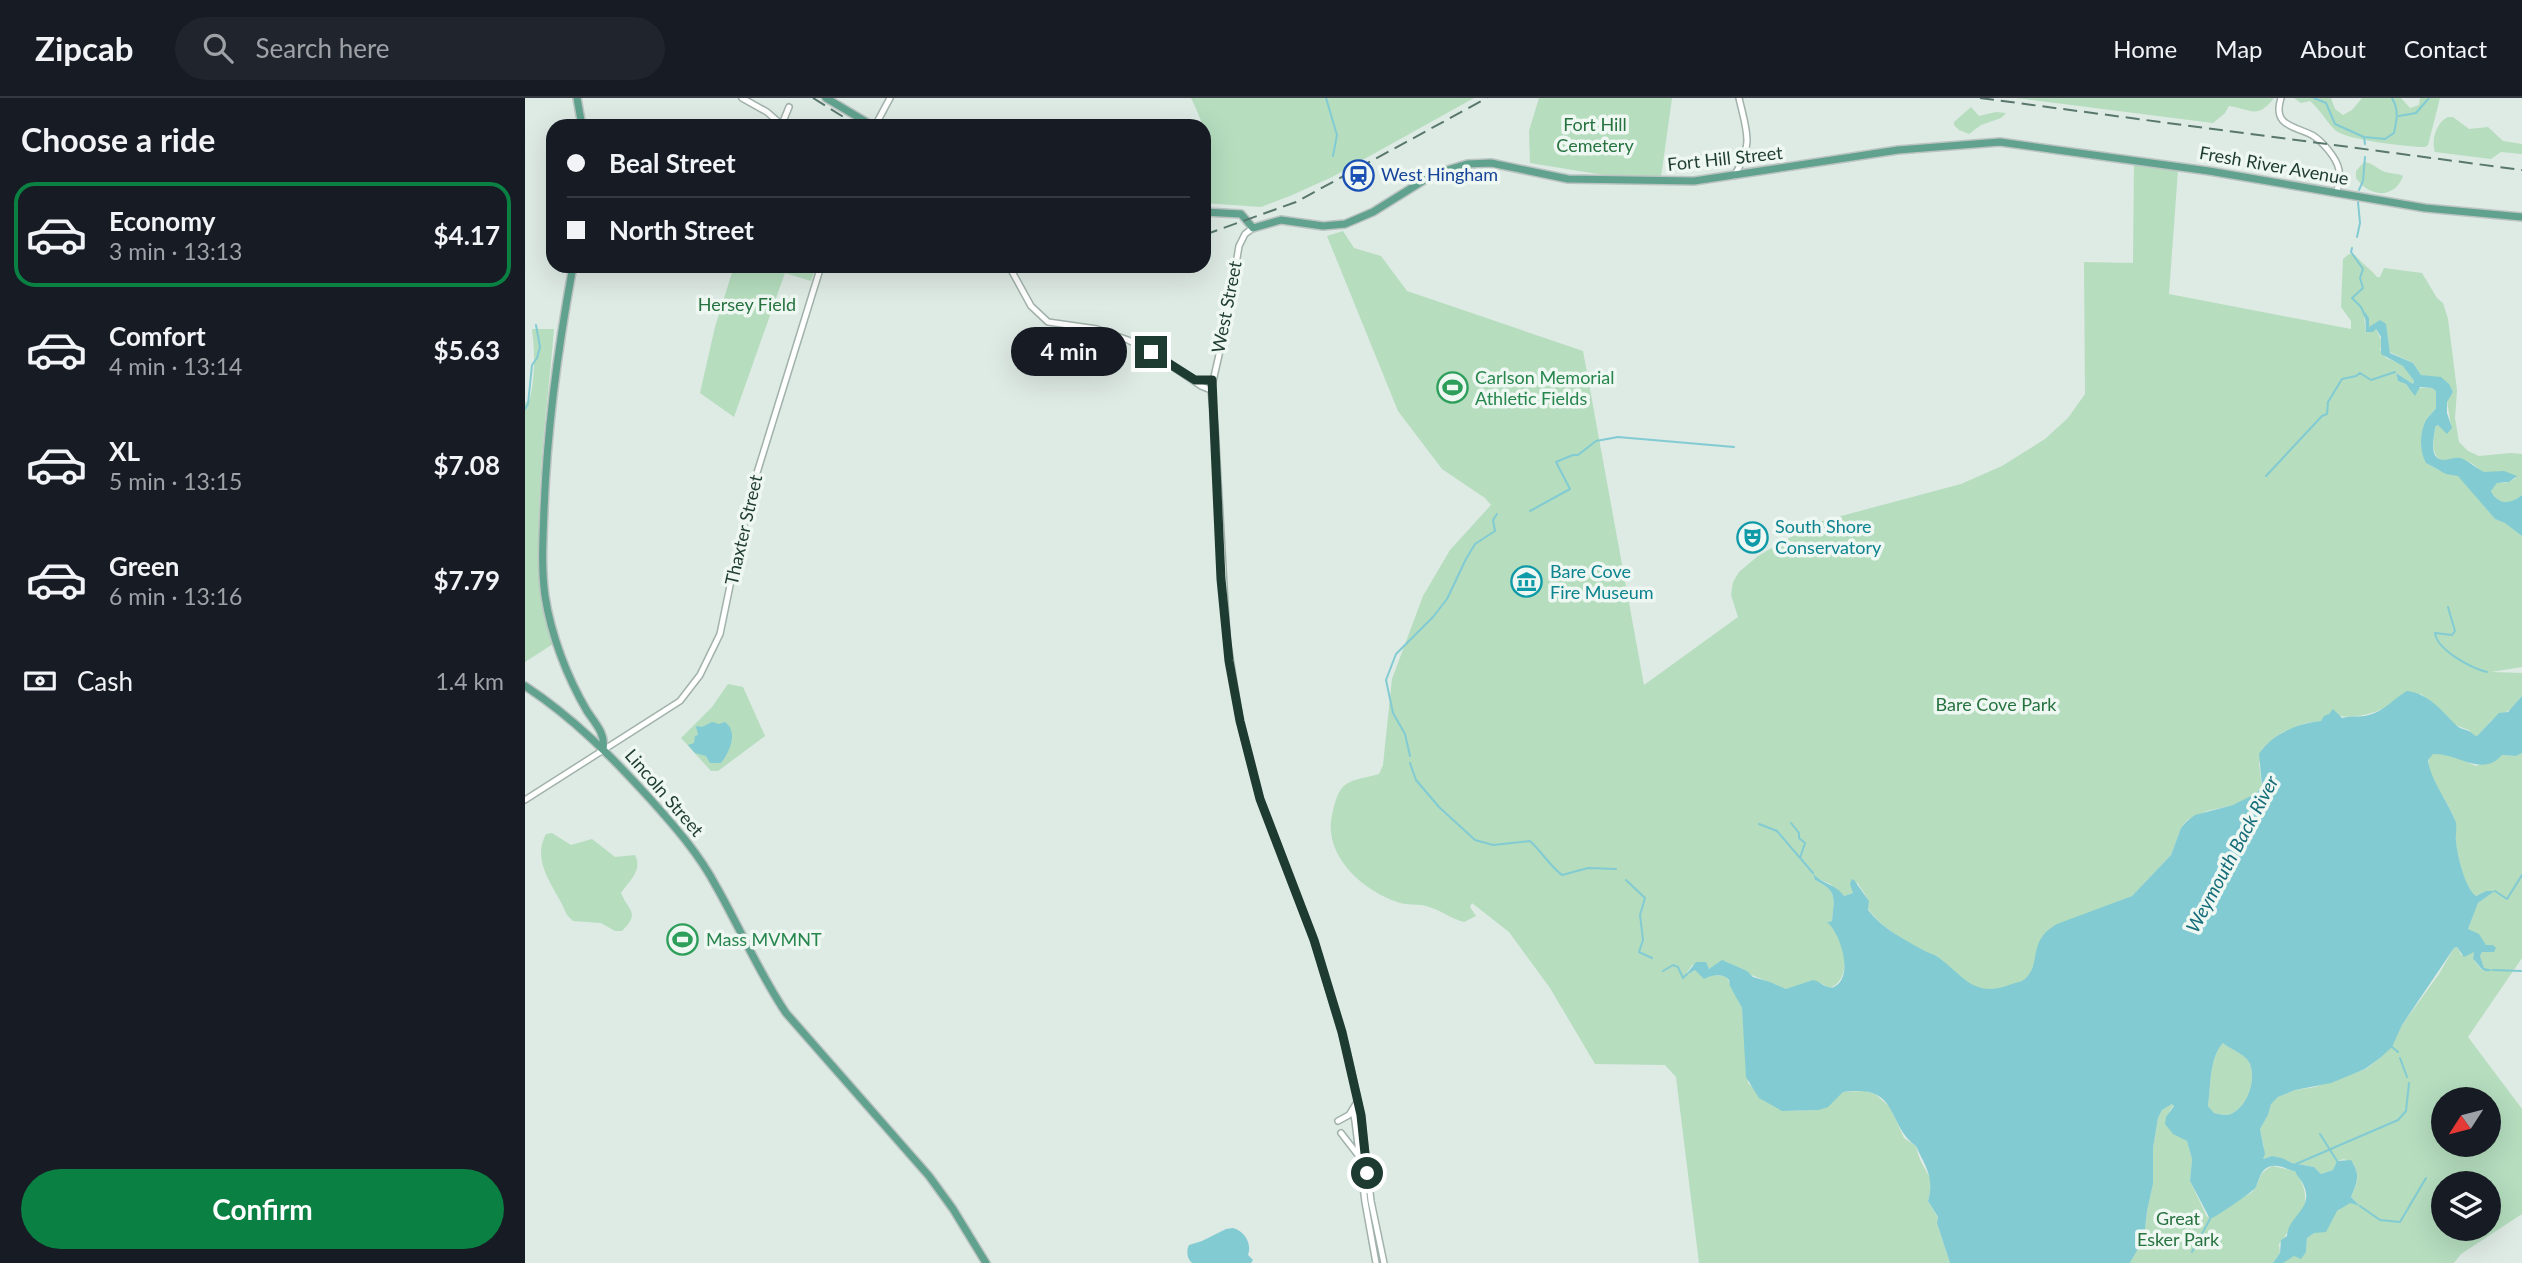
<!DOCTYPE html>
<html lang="en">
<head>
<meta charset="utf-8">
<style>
  body { margin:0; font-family:Lato,sans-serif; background:#20242c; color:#f1f3f6; height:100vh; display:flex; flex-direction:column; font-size:26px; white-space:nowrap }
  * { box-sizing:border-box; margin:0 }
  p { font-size:23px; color:#9ea1a6 }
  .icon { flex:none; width:38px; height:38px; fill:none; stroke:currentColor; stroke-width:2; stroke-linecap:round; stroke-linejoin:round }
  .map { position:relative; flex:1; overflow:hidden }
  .drawer { display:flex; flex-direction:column; background:#171b24; width:525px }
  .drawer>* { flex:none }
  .guide { position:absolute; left:21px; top:21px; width:665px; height:154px; border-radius:21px; box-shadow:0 7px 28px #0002; display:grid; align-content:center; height:154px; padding:0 21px; background:#171b24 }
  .needle { width:46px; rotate:234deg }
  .fabs { position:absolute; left:1906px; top:989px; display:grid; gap:14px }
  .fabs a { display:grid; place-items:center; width:70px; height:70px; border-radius:50%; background:#171b24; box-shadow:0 7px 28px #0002; font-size:35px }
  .end { position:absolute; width:32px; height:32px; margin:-16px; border:9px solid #1e3b32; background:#fff; box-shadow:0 0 0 4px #fff }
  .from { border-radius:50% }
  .bubble { position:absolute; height:49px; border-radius:24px; background:#171b24; box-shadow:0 7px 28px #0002; font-size:23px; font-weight:700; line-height:49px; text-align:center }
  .guide b { display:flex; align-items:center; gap:24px; height:66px; font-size:26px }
  .guide b+b { border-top:2px solid #363941 }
  .guide i { width:18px; height:18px; background:#f1f3f6 }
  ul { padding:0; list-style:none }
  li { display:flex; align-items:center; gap:21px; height:105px; margin:0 14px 10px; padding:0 7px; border:4px solid transparent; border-radius:21px }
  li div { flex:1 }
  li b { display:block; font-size:26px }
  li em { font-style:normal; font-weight:700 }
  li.on { border-color:#0b8043 }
  li>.icon { width:63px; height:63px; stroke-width:1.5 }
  h2 { padding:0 21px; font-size:32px; line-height:84px }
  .pay { display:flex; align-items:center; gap:18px; height:77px; padding:0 21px; font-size:26px }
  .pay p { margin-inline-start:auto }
  .cta { display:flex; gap:14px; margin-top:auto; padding:14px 21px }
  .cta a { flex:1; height:80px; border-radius:42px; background:#0b8043; color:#fff; font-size:28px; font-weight:700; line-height:80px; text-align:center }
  header { display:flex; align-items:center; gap:42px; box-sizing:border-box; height:98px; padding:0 35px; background:#171b24; border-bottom:2px solid #363941 }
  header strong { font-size:33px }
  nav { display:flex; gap:38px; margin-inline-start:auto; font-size:24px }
  .search { width:490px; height:63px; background:#20242c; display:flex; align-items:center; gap:18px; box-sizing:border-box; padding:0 24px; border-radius:38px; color:#9ea1a6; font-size:26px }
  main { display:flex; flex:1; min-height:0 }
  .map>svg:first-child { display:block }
</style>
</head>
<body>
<header>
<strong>Zipcab</strong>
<div class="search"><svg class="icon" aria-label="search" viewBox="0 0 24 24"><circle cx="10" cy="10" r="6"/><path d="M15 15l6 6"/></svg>Search here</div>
<nav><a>Home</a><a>Map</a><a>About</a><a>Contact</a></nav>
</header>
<main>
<section class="drawer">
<h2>Choose a ride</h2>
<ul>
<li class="on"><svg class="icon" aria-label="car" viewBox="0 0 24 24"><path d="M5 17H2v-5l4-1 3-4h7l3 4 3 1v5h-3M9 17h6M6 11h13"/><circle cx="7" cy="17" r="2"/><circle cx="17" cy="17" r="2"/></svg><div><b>Economy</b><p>3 min · 13:13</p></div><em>$4.17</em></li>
<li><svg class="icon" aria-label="car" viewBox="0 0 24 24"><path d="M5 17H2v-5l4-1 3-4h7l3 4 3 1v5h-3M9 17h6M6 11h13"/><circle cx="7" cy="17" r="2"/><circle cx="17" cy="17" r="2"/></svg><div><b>Comfort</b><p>4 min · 13:14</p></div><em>$5.63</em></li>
<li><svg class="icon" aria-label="car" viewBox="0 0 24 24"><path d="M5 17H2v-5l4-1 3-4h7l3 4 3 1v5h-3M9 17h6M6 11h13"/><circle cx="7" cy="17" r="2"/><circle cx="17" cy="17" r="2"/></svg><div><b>XL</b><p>5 min · 13:15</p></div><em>$7.08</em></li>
<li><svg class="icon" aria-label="car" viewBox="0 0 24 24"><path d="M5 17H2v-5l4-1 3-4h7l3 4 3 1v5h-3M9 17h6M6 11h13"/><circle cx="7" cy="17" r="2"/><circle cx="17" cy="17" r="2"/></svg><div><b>Green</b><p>6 min · 13:16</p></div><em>$7.79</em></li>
</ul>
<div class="pay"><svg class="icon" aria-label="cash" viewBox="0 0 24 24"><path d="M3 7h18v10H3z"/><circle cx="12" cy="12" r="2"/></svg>Cash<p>1.4 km</p></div>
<div class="cta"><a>Confirm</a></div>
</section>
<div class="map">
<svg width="1997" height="1165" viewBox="0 0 1997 1165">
  <rect width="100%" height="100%" fill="#deeae4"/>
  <!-- green -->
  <path fill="#b5ddbe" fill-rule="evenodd" d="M666,0H949L807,79L765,98L736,109L679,105V45H681C680,29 673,15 666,0Z
    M1014,0H1147L1136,79L1085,78L1005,65L1004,33Z
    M1491,0H1749C1732,22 1726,11 1704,8L1700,15L1688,25Z
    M1769,0H1806L1810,11L1818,17L1827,12L1837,0H1876L1885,10L1894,7L1895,0H1915L1903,47L1900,49C1884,49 1820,42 1810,32C1801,23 1794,10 1785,3L1776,5Z
    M1446,9L1454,18L1471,14L1481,15L1476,20L1456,27L1444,36L1434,32L1429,27V24Z
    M1923,19H1928L1944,31L1963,29L1978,43L1997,46V56L1976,54L1966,61L1910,54C1906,42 1911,25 1923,19Z
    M1609,64L1653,72L1644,196L1826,231V223L1816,209L1818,161L1824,156L1830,157C1837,166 1846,171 1852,179H1855L1859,170L1897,175L1912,200L1918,205L1923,221L1932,292L1930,320L1934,344L1943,353L1954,358L1986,355L1997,356V397L1988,404H1974L1967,395L1966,392L1972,385H1981L1991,380C1974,370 1972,379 1958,374C1952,371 1950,366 1944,364C1934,360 1925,363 1915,362C1904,351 1910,343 1910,329L1914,327L1918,330L1926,328L1922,303L1928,294C1920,277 1913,281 1896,277L1888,265L1865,254L1861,229L1847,228L1845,230L1839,220L1841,234L1851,231L1857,244L1855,252L1861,260L1878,267L1889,283L1888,286L1871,275L1873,283L1881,286L1884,290H1907L1911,293V310C1908,315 1903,318 1901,323C1898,327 1898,334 1897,339C1893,368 1910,372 1933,377L1970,421L1981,425L1997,438V569L1966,574L1997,575V598L1986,611L1967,622L1952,638L1948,637L1944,632L1930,627L1915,611L1896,596C1861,606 1842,626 1804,616L1796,623L1781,625L1756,635L1743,645L1737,651L1734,666L1737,688L1734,693L1726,699L1708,707L1682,713L1662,722L1656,730L1646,757L1607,798L1526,830C1509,843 1514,871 1499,882C1490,889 1469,894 1458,891C1440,887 1427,870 1414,860C1409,856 1404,855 1399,853C1377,841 1358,831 1343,811L1344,803L1332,784L1328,795L1319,798L1305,786L1292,780L1289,776L1290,782C1313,793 1309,800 1307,823H1303C1319,837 1330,882 1304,890C1287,877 1279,889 1261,891C1238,883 1208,864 1183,871V868L1167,867L1160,878L1170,872L1186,877L1201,878L1217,910L1223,985L1251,1009L1263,1013L1294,1012L1318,994L1339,993L1350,996L1365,1009L1379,1040L1391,1048C1392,1052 1393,1056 1394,1059C1403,1081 1410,1076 1403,1103L1413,1120L1412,1125L1425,1165H1174L1151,979L1140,967L1070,966L1025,890L984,834L947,805L945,809L951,818L939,824C926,821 916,812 904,809C894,805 883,808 872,804C837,792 798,757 807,717C815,679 823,685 854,676L858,667L867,581L898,498L925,452L966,407L960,400L917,371L873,313L802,138L818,133L829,150L856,158L882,193L1058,253L1119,587L1213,519L1206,497L1208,484L1214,474L1233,458L1290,425L1436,386L1477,368L1520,341L1543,320L1560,296L1559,164L1608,165Z
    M1839,64C1848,65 1852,71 1860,74C1866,76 1872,75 1878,78C1869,102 1844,99 1831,80V73Z
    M209,168H291L286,183L260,175L209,319L175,295L190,229Z
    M7,231H29C21,331 0,450 28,546L0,564V305L5,301C10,278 10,255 7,231Z
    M203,586L218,589L240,638L193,673H186L156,640L187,609Z
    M1997,655V860L1943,939L1997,1011V1116L1936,1156L1929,1165H1758L1765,1159L1781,1154L1782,1140L1812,1113L1825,1104L1834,1107L1826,1099C1832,1085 1835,1081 1829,1066L1819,1061L1812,1063L1808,1072L1796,1076L1789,1069L1767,1065L1756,1060L1747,1058L1738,1061L1739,1049L1735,1031L1743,1017L1746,1005L1753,999L1770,992L1790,989L1841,971L1855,960L1869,943L1877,927L1914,876L1929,850L1932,849L1936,857L1949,854L1948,861L1956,871L1966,872L1959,871L1955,858L1957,854H1962L1961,847L1943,831L1953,805L1970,793H1961L1951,798C1940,790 1932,758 1931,745C1930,737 1932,730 1930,723C1925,703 1900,680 1904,659L1908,656H1924L1951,668L1977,657L1991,658ZM1918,1001H1964V1046H1918ZM1918,1085H1964V1130H1918Z
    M27,735L46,747L67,741L90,759L110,757C118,773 104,783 96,795C103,813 116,814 97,833H90L76,825L48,823L42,817C32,791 5,765 21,736Z
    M1698,945C1706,951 1722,957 1725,966C1731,982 1723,1008 1706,1016C1701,1018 1694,1016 1689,1015L1683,1008C1686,988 1684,960 1698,945Z
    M1647,1006L1649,1007L1644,1014L1656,1039L1662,1043L1667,1061L1665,1083L1682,1119C1696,1116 1701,1110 1712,1102C1717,1098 1723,1098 1727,1094C1737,1084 1731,1075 1748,1068L1770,1073C1779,1087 1783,1097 1778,1113C1764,1123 1765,1135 1754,1146L1755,1155L1748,1165H1605L1619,1140L1622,1113L1628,1086V1050L1633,1020L1637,1012Z"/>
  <!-- water -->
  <path fill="#82cbd3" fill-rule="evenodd" d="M1840,214L1844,220V229L1855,222L1861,226L1865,255L1888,265L1896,277L1916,279L1924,286L1928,294L1922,304V315L1927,330L1922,336L1913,327L1910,329C1910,339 1902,361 1919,362C1924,362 1930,359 1935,360C1945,363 1950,370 1959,374L1979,373L1992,378L1984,384L1972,385L1966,393C1973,407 1985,407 1997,397V438L1980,425L1970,421L1933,378L1921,376L1901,365C1894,353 1895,336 1900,324C1903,318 1908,315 1911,310V293L1907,290L1895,289L1890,298L1881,286L1873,283L1871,275L1888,286L1889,283L1878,268L1856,256V239L1851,231L1848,234H1841Z
    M1882,593C1903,595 1917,613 1930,626C1936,633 1943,630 1949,637L1952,638L1974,615L1983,614L1997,598V655L1991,658L1977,657C1957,680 1934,655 1908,656L1903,662C1905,681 1923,704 1930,722C1933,729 1930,736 1931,743C1932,757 1940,790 1951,798L1961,793H1970L1953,805L1943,831L1954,836L1961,847H1968L1971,850L1969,854H1957L1955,858L1959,870L1968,872C1957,877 1955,867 1948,861L1949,854L1939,859L1932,849L1929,850L1877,927L1867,949L1855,960L1840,971L1806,985L1770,992L1753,999L1746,1006L1743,1017L1735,1031L1740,1056L1738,1061L1747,1058L1757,1060L1767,1065L1789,1069L1796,1076L1808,1072L1812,1063L1826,1062C1836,1077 1832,1084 1826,1099L1835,1108L1825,1105L1812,1113L1801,1134L1789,1135L1782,1140L1781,1154L1776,1161L1769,1158L1758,1165H1748L1755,1155L1756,1142L1762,1138C1763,1118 1789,1111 1779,1088C1777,1082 1772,1079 1770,1073C1763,1072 1755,1067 1748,1068C1736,1069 1735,1080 1731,1089C1729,1093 1691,1119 1685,1121L1665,1083L1667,1061L1662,1043L1648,1036L1640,1026L1641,1019L1649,1008L1647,1006L1637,1012L1633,1020L1628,1050V1086L1622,1113L1619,1140L1605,1165H1425L1412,1125L1413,1119L1403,1103C1410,1079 1400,1068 1391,1048C1360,1025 1376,986 1318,994L1303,1009L1294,1012L1257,1013L1234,1000L1221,979L1217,910L1205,888L1204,882C1199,875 1186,877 1179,881L1170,872L1160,878L1171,864H1181L1184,871L1197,862L1222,873L1228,879L1245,884L1261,891L1288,882C1295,883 1302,892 1309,889C1330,879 1315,834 1302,824L1307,823C1309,800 1313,793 1290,782L1288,775C1296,786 1311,786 1319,798L1328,795L1325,786L1327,781L1329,782L1344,803L1343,812C1359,832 1377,840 1398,852C1403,855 1409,856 1413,859C1440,879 1449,901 1487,886C1493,884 1497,884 1501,880C1517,864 1502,843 1532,826L1607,798L1646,757L1656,730L1662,723L1670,717L1708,707L1732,695L1737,688L1734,656C1746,636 1774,625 1796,623L1799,618L1804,616L1808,611L1817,620C1827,617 1835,620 1844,617C1860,613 1869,600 1882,593ZM1698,945C1706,952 1721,956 1725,966C1731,982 1723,1008 1706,1016C1701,1018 1694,1016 1689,1015L1683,1008C1686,988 1684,960 1698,945Z
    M187,624L194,626L200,624C214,634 204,655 196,665H185L181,658L170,655L163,647L169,645L170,638L173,637L171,628L177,629Z
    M708,1130C720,1133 727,1146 723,1157L728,1162L726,1165H667C662,1161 661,1153 664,1147L677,1143L701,1131Z"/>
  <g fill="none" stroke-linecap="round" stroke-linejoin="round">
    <!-- stream -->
    <path stroke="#82cbd3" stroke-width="2" d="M801,0L812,37L808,58
      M1789,0L1801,5L1810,26L1839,39L1840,46
      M1874,18L1891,15L1904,0
      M1839,39L1860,41L1869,35C1872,21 1874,12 1867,0
      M1834,92L1838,83L1840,59
      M1832,139L1835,125L1833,104
      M1827,150L1826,154L1838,171L1835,180L1838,190L1827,200L1836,209L1840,218
      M0,311L3,306L7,267L12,260L15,249L11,227
      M1741,378L1797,318L1802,316L1803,304L1817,281L1831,278L1835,275L1846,282L1870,274
      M1005,413L1045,391L1031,364L1048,357H1053L1071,343L1093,339L1209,349
      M1923,509L1930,533L1927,537L1910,535C1912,552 1946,570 1962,574
      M885,658L880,636L868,615L861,582L871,556L908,519L922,501L941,461L950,446L970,433L968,422L972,416
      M885,665L891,682L914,709L950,742L968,747L1005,743C1017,754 1024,767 1037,777L1063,770L1091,771
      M1266,725L1274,735V740L1280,745L1275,760
      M1234,726L1252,733L1288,775
      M1101,782L1120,800L1115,817L1118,842L1114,854L1127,860
      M1970,793L1982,801L1997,777
      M1968,872L1996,873
      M1138,873L1148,867L1153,869L1158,880L1162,876
      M1867,949L1873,954
      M1875,960L1882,979
      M1795,1036L1812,1063
      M1771,1066L1873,1022L1881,1013L1884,985
      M1835,1108L1855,1122L1875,1124L1901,1080
      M1667,1154L1685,1121"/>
    <defs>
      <path id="minor" d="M217,0L242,14L258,28
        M1756,0C1747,28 1769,28 1787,37C1797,43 1812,60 1814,72C1815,79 1813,88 1812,94
        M257,26L264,9
        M350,28L365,0
        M1209,78C1229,46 1222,35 1214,0
        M728,130L720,136L714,148L701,226L686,292L690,329L702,541L715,623L735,701L789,842L822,953L836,1017L846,1103L859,1165
        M484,168L506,208L523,224L572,231L603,242L626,254L676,288L686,292
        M0,702L155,603L175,577L195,536L213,449L231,378L296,168
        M833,1012L829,1018L830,1023L840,1104L851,1165
        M813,1023L824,1017L832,1004
        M816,1035L833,1057"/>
      <path id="major" d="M52,0L57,28
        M301,0L348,28
        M679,114L716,116L728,130L756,122L798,128L820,126L848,114L909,76L942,66L966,65L1043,81L1169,83L1373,52L1475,44L1684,73L1900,110L1997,119
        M48,168C33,249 22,330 19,412C18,441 16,469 20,498C26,537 42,579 62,613C70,625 81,636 78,651
        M0,588C49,620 88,660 127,703C151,730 174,756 191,788C215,830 234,875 261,915L404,1078L428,1111L461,1165"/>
    </defs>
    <!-- minor casing -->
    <use href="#minor" stroke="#a1b2ab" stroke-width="8"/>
    <!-- major casing -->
    <use href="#major" stroke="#bcc4c2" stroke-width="10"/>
    <!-- minor -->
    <use href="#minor" stroke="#fff" stroke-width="5"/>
    <!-- major -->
    <use href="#major" stroke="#60a28e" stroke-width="7"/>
    <!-- rail -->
    <path stroke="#58776d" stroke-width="2" stroke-dasharray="14 7" stroke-linecap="butt" d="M288,0L333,28
      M1455,0L1997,72
      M679,137L771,104L962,0"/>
  </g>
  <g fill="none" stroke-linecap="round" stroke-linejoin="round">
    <!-- route -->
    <path stroke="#1e3b32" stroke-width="9" d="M626,254L670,282H687L696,481L704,563L715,623L735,701L789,842L817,934L836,1017L842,1075"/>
  </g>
  <!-- icons -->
  <defs>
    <symbol id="station-ring" viewBox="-11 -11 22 22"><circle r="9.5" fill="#eef7f2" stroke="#1a4fb4" stroke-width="1.5"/><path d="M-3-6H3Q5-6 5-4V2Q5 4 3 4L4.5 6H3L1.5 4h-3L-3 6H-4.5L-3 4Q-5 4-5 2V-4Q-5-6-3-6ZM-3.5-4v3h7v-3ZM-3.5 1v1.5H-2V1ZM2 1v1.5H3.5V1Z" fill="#1a4fb4"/></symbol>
    <symbol id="stadium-ring" viewBox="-11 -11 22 22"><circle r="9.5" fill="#eef7f2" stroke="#2e9e5b" stroke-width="1.5"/><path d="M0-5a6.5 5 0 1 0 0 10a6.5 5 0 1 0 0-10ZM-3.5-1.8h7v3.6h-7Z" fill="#2e9e5b"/></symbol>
    <symbol id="theatre-ring" viewBox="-11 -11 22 22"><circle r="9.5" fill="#eef7f2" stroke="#0f9aa8" stroke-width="1.5"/><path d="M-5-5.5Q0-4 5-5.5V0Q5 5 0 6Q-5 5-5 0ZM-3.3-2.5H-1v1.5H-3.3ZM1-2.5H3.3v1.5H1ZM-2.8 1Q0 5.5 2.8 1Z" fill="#0f9aa8"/></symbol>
    <symbol id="museum-ring" viewBox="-11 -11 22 22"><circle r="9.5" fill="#eef7f2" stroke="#0f9aa8" stroke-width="1.5"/><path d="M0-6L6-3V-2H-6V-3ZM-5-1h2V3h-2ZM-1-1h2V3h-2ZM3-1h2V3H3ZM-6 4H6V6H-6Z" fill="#0f9aa8"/></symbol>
  </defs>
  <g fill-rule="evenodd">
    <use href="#station-ring" x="816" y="60" width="35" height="35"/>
    <use href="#stadium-ring" x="910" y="272" width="35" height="35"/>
    <use href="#theatre-ring" x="1210" y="422" width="35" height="35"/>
    <use href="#museum-ring" x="984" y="466" width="35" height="35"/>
    <use href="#stadium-ring" x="140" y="824" width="35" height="35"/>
  </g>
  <g text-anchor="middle" stroke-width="7" stroke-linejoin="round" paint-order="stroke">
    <!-- park labels -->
    <g font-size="18" fill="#277340" stroke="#eef7f2">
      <text x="1070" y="33">Fort Hill<tspan x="1070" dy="21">Cemetery</tspan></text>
      <text x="222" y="213">Hersey Field</text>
      <text x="1471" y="613">Bare Cove Park</text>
      <text x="1653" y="1127">Great<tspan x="1653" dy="21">Esker Park</tspan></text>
    </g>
    <!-- street labels -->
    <g font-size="18" fill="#1e3b32" stroke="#eef7f2">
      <text transform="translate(1200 61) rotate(-6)" y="6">Fort Hill Street</text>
      <text transform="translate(1749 68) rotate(10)" y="6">Fresh River Avenue</text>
      <text transform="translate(702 209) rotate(-79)" y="6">West Street</text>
      <text transform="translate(219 432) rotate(-77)" y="6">Thaxter Street</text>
      <text transform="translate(139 695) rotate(49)" y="6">Lincoln Street</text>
    </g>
    <!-- transit labels -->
    <g font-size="18" fill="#164399" stroke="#eef7f2" text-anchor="start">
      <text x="856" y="83">West Hingham</text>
    </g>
    <!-- leisure labels -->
    <g font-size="18" fill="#27864d" stroke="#eef7f2" text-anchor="start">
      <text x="950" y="286">Carlson Memorial<tspan x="950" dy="21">Athletic Fields</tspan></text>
      <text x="181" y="848">Mass MVMNT</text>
    </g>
    <!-- culture labels -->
    <g font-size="18" fill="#0d838f" stroke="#eef7f2" text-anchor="start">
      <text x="1250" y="435">South Shore<tspan x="1250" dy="21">Conservatory</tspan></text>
      <text x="1025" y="480">Bare Cove<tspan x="1025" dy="21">Fire Museum</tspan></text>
    </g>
    <!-- water labels -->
    <g font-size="19" font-style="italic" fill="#166d79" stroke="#eef7f2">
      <text transform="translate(1707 756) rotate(-62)" y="7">Weymouth Back River</text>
    </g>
  </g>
</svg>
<div class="fabs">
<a><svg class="needle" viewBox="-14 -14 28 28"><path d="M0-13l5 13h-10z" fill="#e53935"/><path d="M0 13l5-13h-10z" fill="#9ea1a6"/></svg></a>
<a><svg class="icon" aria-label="layers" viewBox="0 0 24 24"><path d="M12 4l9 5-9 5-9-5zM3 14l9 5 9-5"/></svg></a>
</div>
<i class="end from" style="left:842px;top:1075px"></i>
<i class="end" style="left:626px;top:254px"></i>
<div class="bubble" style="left:486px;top:229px;width:116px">4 min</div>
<div class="guide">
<b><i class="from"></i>Beal Street</b>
<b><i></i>North Street</b>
</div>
</div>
</main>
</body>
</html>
